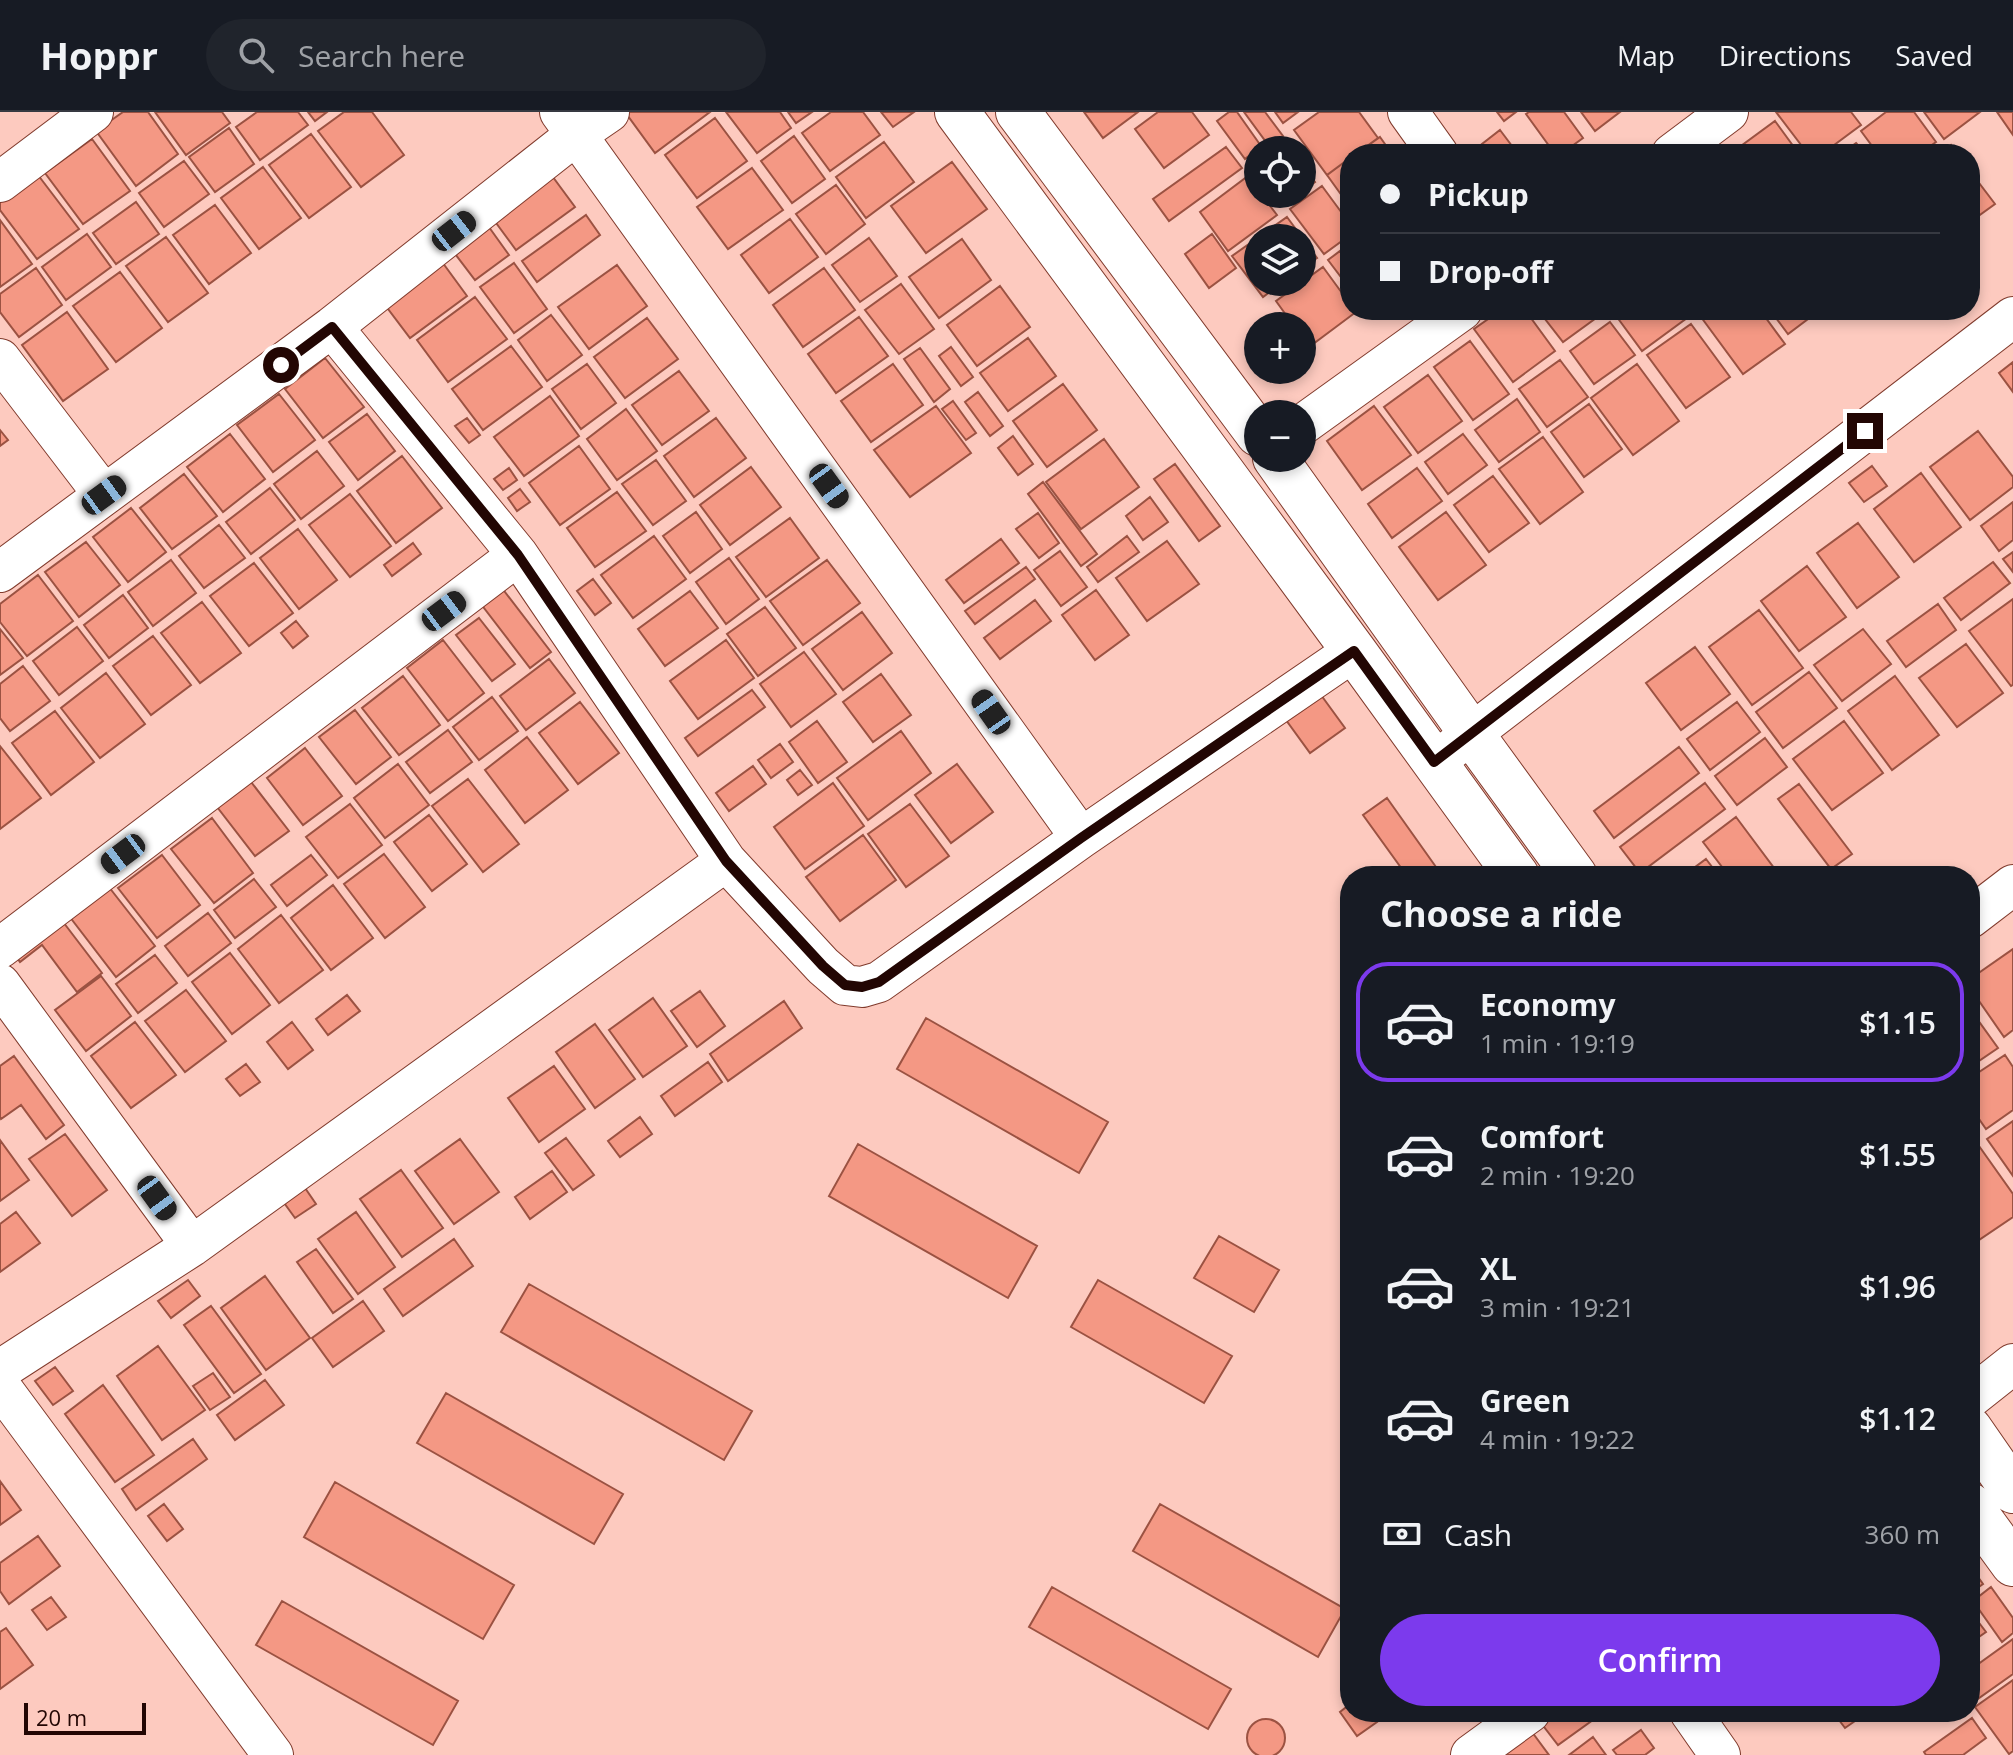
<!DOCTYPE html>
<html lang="en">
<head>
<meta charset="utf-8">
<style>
  body { margin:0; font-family:"Open Sans",sans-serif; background:#20242c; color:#f1f3f6; height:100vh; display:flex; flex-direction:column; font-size:30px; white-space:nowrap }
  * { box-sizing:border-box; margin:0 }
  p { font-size:26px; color:#9ea1a6 }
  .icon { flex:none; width:44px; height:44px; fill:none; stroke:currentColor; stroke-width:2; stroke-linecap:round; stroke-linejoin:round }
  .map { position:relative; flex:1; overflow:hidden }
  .side { position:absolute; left:1340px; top:754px; width:640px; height:856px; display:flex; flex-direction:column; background:#171b24; border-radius:32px; box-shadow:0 4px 12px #0003 }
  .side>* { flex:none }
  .guide { position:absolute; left:1340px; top:32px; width:640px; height:176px; border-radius:32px; box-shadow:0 4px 12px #0003; display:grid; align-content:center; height:176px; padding:0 40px; background:#171b24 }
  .controls { position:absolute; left:1244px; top:24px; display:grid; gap:16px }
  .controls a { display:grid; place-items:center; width:72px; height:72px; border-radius:50%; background:#171b24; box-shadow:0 4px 12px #0003; font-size:40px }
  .scale { position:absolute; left:24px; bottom:20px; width:122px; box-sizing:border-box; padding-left:8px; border:4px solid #220603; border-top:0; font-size:22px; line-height:28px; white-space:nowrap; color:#220603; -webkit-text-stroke:6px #fdcabf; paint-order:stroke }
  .end { position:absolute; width:36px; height:36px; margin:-18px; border:10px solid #220603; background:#fff; box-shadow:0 0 0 4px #fff }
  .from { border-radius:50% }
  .car { position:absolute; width:24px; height:48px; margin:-24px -12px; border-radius:10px; box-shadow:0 0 6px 2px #0007; background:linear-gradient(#222 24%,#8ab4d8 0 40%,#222 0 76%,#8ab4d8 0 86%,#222 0) }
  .guide b { display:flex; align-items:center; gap:28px; height:76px; font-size:30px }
  .guide b+b { border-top:2px solid #363941 }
  .guide i { width:20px; height:20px; background:#f1f3f6 }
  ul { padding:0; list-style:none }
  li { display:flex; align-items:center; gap:24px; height:120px; margin:0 16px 12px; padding:0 24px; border:4px solid transparent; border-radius:32px }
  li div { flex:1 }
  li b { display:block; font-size:30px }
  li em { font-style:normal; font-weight:600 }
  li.selected { border-color:#7c3aed }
  li>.icon { width:72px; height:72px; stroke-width:1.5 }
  h2 { padding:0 40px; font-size:36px; line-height:96px }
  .pay { display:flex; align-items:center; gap:20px; height:88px; padding:0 40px; font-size:30px }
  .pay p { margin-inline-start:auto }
  .primary-button { display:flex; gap:16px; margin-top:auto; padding:16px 40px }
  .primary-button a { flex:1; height:92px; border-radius:48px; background:#7c3aed; color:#fff; font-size:32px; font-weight:600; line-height:92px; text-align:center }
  header { display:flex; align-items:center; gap:48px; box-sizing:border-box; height:112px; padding:0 40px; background:#171b24; border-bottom:2px solid #363941 }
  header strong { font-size:38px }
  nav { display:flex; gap:44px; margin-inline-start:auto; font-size:28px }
  .search { width:560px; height:72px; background:#20242c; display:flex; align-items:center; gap:20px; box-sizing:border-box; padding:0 28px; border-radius:44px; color:#9ea1a6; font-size:30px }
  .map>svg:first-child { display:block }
</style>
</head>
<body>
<header>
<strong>Hoppr</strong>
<div class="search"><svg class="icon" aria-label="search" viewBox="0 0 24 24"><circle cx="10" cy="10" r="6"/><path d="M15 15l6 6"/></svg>Search here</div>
<nav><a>Map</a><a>Directions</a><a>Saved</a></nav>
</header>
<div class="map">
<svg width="2013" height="1643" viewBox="0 0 2013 1643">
  <rect width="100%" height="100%" fill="#fdcabf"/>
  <!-- building -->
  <path fill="#f49884" stroke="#9b5242" stroke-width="2" d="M123,0H148L178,42L136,74L96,19Z
    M155,0H222L230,11L186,43Z
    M257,0H298L308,13L260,48L236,15Z
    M308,0H327L315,9Z
    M344,0H372L404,43L361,75L318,19Z
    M625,0H710L655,41Z
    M726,0H780L791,16L757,41Z
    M788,0H812L796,11Z
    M831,0H863L880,23L830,59L802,21Z
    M881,0H914L893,15Z
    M1084,0H1138L1103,26Z
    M1158,0H1192L1209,23L1164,56L1135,17Z
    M1229,0H1237L1261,34L1245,47L1217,9Z
    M1244,0H1265L1283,24L1269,34Z
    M1275,0H1298L1283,11Z
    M1319,0H1359L1378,26L1356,42H1350V46L1327,63L1294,18Z
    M1497,0H1516L1504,9Z
    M1529,0H1564L1583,26L1561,42H1555L1526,2Z
    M1581,0H1620L1595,19Z
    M1776,0H1851L1861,13L1822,42H1808Z
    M1886,0H1914L1936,30L1919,42H1878L1861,19Z
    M1924,0H1980L1944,27Z
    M1997,0H2013V23Z
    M715,6L747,49L697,86L665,43Z
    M1775,9L1799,42H1730Z
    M229,16L254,52L215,80L189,45Z
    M1500,18L1518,42H1489L1482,32Z
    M311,22L351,75L309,106L269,53Z
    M794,24L825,67L792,91L761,49Z
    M1380,25L1392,42H1356Z
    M92,27L130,79L83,112L45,61Z
    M884,30L914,70L866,106L836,65Z
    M1856,31L1865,42H1841Z
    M1951,33L1957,42H1938Z
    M1226,35L1242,56L1169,109L1153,87Z
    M1350,46V95L1327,63Z
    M184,49L209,82L164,115L139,81Z
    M952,50L987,97L926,141L891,94Z
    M1302,52L1315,70L1302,80Z
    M263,55L301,106L259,137L221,86Z
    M752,56L783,98L728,137L697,95Z
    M547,57L575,95L516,138L488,100Z
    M1970,59L1995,92L1970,110Z
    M38,63L79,117L37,147L0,98V90Z
    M1248,64L1258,78V82H1261L1277,103L1228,139L1200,100Z
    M836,73L865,112L826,142L796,102Z
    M1322,74L1350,112V123L1324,142L1290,97Z
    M1276,82H1299L1284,93Z
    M136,90L159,122L116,152L93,121Z
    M215,93L251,141L209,172L173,123Z
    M586,103L600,123L537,170L522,149Z
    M481,104L509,143L475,168L446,130Z
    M1287,105L1317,146L1302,156V126H1258V170H1283L1263,185L1232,144Z
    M790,107L818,145L769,181L741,143Z
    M0,108L32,152L0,175Z
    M87,122L111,155L66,188L42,155Z
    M1212,122L1236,156L1209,176L1185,142Z
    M166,125L208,181L168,210L126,154Z
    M869,126L897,164L860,190L832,153Z
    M962,127L991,168L939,206L909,165Z
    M1340,139L1350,152V177L1328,148Z
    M437,143L467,184L410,226L379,185Z
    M514,151L547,197L514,221L480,175Z
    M617,153L647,194L589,237L558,195Z
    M1323,155L1350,192V198H1354L1356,200L1309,235L1302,225V214H1294L1276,189Z
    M36,156L62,193L19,225L0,200V182Z
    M824,156L855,198L803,235L773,193Z
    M120,160L162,216L116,250L73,194Z
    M901,172L934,217L899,242L865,198Z
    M1000,174L1030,215L977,254L947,213Z
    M475,185L507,227L448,270L417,228Z
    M1501,198H1525L1555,239L1513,270L1474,217Z
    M1538,198H1601L1603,201L1563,230Z
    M1618,198H1681L1687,206L1642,239L1614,201Z
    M1710,198H1760L1785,232L1743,262L1701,205Z
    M1770,198H1820L1788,222Z
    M67,200L108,257L63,289L22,233Z
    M551,203L582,243L547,269L518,228Z
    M859,205L888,244L836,281L808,242Z
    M647,206L678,247L625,286L594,245Z
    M1610,210L1635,243L1594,272L1570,239Z
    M1691,212L1730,265L1686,296L1647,243Z
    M1028,226L1056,264L1008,299L980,261Z
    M1470,229L1509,282L1473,308L1434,255Z
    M511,234L542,275L483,318L452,277Z
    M951,235L973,265L961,274L939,244Z
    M920,236L950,277L934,290L904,247Z
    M325,246L364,295L323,326L285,277Z
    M1560,248L1588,285L1547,315L1519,277Z
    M2013,250V280L1999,261Z
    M587,252L616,291L581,317L552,277Z
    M893,252L923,293L871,330L841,289Z
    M1637,252L1679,309L1633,343L1591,286Z
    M679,259L709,299L662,333L632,293Z
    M1428,263L1462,309L1418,341L1384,295Z
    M1063,272L1097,318L1047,355L1013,309Z
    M978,280L1003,314L990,324L965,290Z
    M279,282L315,328L273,360L237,313Z
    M550,284L579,324L524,364L494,325Z
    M1517,287L1540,320L1499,350L1475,318Z
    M953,289L976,321L966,328L942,297Z
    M1589,292L1622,337L1584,365L1551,320Z
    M936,294L971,341L910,385L874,338Z
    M1374,294L1411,343L1362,378L1327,329Z
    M626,297L657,339L617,368L587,327Z
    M367,302L395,339L358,368L329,330Z
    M467,306L480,323L469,331L455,314Z
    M716,306L746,346L694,385L664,344Z
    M0,318L8,328L0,334Z
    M1978,319L2013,365V375L1970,408L1930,355Z
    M230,322L265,367L223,400L187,355Z
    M1463,322L1487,353L1448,382L1425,350Z
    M1013,324L1033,352L1018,363L998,336Z
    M1543,325L1583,380L1540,412L1499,357Z
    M1104,327L1139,375L1081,417L1046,370Z
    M579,334L610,377L560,413L529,371Z
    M317,339L344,374L301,407L274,372Z
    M402,344L442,396L396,431L357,379Z
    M656,348L686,389L653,413L622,372Z
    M1175,352L1220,414L1199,429L1154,367Z
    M1872,354L1887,374L1864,390L1849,371Z
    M751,355L781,395L730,433L700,393Z
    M509,356L517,368L503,378L494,367Z
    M1417,356L1442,389L1392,426L1368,392Z
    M1921,361L1961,415L1914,450L1874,397Z
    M184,362L217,404L172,437L140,396Z
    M1493,364L1529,411L1489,440L1454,393Z
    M1043,370L1097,442L1081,454L1028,382Z
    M270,376L295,408L251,442L226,410Z
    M520,377L530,390L517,399L508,386Z
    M617,380L646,419L595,455L567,416Z
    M350,382L391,434L350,465L309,413Z
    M1150,385L1168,410L1143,428L1126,404Z
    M2013,390V428L1999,439L1981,414Z
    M131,396L166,440L128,470L93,425Z
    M696,400L722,437L690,461L663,424Z
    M1446,400L1486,453L1438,488L1399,435Z
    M1038,401L1059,431L1039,446L1016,417Z
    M790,406L819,446L766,485L736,445Z
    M1858,411L1899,465L1857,496L1817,441Z
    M219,413L245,446L204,476L179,444Z
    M298,417L337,468L299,497L260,446Z
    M654,424L686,467L633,506L601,463Z
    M1127,424L1139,440L1098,470L1087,455Z
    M1001,427L1019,451L964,491L946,468Z
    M1167,429L1199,472L1147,509L1116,466Z
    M86,430L120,473L79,505L45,460Z
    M413,431L421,442L392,464L384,453Z
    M1060,439L1087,475L1061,494L1034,458Z
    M2013,440V460L2003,447Z
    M729,446L759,487L726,512L696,470Z
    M171,448L196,481L153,514L128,480Z
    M827,448L860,491L803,533L770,489Z
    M1993,450L2010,471L1961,508L1944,486Z
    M254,451L293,501L249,534L210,484Z
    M1807,454L1846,505L1799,539L1761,489Z
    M1026,455L1035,467L975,512L965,499Z
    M38,463L73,509L27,544L0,510V492Z
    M495,467L551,540L530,556L474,483Z
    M593,467L611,491L595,503L577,479Z
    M1096,478L1129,523L1095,548L1062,503Z
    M690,479L718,516L665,554L638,517Z
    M123,483L148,516L109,546L84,513Z
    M2013,487V573L2011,574L1969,519Z
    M1035,488L1051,509L1000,547L984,526Z
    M202,490L241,541L200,571L161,521Z
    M1938,492L1956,518L1906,555L1887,529Z
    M765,495L796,536L758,564L727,522Z
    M1759,498L1803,556L1752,593L1709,535Z
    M862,500L892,541L843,578L812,537Z
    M479,506L515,552L492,569L456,523Z
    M296,509L308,524L293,536L281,521Z
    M77,515L103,549L59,583L33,549Z
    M0,517L23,546L0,563Z
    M1863,517L1891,552L1842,589L1814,553Z
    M153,524L191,573L151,603L113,554Z
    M443,528L484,581L448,609L407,556Z
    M726,528L754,566L698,607L670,569Z
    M1966,532L2003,581L1957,615L1919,566Z
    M1695,535L1730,582L1681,618L1646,571Z
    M804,540L836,582L791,615L760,572Z
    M549,547L575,581L526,618L500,584Z
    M23,554L50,589L10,619L0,606V572Z
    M1809,560L1837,596L1783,636L1756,600Z
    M106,561L145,612L100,646L61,596Z
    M881,562L911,603L873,630L843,590Z
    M403,564L440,613L399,643L362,596Z
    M1895,564L1939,623L1892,658L1848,599Z
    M752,578L765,595L698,644L685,626Z
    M1321,583L1345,616L1310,641L1286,608Z
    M492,585L518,619L479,648L453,615Z
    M580,590L619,641L578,672L539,621Z
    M1737,590L1760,620L1710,658L1687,627Z
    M355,598L391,645L356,672L319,625Z
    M55,599L94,650L51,683L12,631Z
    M817,609L847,650L818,671L789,630Z
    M1844,609L1883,661L1832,698L1793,647Z
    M448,618L472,650L430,681L406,650Z
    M901,619L931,661L868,708L837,666Z
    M527,625L568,678L525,711L485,658Z
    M1765,626L1787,655L1737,693L1715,664Z
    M780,632L793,650L771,666L758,648Z
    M0,634L41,686L0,717Z
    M1679,635L1699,661L1614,726L1594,699Z
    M305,636L342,684L303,713L267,666Z
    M398,652L429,693L385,726L354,686Z
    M957,652L993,700L951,731L915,683Z
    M753,654L766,672L729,699L716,681Z
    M800,658L812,673L798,683L787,668Z
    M248,666L289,719L255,744L214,691Z
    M468,667L519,732L483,760L432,694Z
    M833,671L864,714L805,757L774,715Z
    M1705,671L1725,697L1640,761L1620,735Z
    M1799,672L1852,742L1831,757L1778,687Z
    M1387,686L1436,755L1425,764H1407L1363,703Z
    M350,692L382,733L338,766L306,725Z
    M910,692L949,744L906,775L868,722Z
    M429,703L467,752L432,779L394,730Z
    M1736,705L1780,764H1729L1703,730Z
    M212,706L253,761L214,791L171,737Z
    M863,723L896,768L840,809L806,765Z
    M384,742L425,795L385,826L344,772Z
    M162,743L200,793L157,826L118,776Z
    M311,743L327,763L287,794L271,773Z
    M1706,747L1719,764H1683Z
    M254,767L276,795L235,826L214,798Z
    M105,770L155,834L116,865L66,800Z
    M333,773L373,826L331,858L291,806Z
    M54,798L102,861L77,880L42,833L20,850L8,833Z
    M208,801L231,831L188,864L165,834Z
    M281,803L323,858L279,891L238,837Z
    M2013,837V918L2004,925L1970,876V867Z
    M230,841L270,893L232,922L192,870Z
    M155,843L177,871L138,901L116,872Z
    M101,864L131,904L86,939L55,898Z
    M186,878L226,929L185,960L145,909Z
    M700,879L725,914L697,935L671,899Z
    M347,883L360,899L328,923L316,907Z
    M653,886L687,934L643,965L609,918Z
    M784,889L802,916L728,969L710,942Z
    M1970,897L1998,936L1970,955Z
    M926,906L1108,1010L1079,1061L897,957Z
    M135,910L176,963L131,996L91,944Z
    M292,910L313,938L288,957L267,930Z
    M595,912L635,967L595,996L556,940Z
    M2005,943L2013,955V998L1986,1017L1970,994V966Z
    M14,944L64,1013L46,1027L21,993L1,1007L0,1005V954Z
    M708,950L722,970L675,1004L661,984Z
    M246,952L260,970L240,984L226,967Z
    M554,954L585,997L539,1030L508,986Z
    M640,1005L652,1022L620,1045L608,1029Z
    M2013,1009V1064L1987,1027Z
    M65,1022L107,1078L72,1104L29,1047Z
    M566,1026L594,1063L573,1078L545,1041Z
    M460,1027L499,1080L454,1112L415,1059Z
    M0,1028L29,1068L0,1089Z
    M858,1032L1037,1134L1008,1186L829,1084Z
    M1979,1034L2013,1082V1105L1970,1134V1040Z
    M401,1058L443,1116L402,1145L360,1087Z
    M552,1059L567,1080L530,1107L515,1085Z
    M303,1073L316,1092L295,1106L282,1088Z
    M16,1100L40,1131L0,1160V1112Z
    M356,1100L395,1155L358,1182L318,1127Z
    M1219,1124L1279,1158L1254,1200L1194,1166Z
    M454,1127L473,1154L403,1204L384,1177Z
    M316,1137L353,1187L333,1201L297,1150Z
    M265,1164L310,1226L266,1258L221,1196Z
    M188,1168L200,1184L171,1206L158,1189Z
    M1098,1168L1232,1244L1204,1291L1071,1215Z
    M529,1172L752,1299L724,1348L501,1220Z
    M363,1189L384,1219L333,1255L312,1226Z
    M211,1194L261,1262L234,1281L184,1213Z
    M158,1234L205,1298L162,1328L117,1264Z
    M55,1255L73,1279L53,1293L35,1269Z
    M213,1261L230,1285L210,1298L193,1274Z
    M265,1268L284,1293L235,1328L217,1303Z
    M103,1273L154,1343L115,1370L65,1302Z
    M446,1281L623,1382L594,1432L417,1331Z
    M193,1327L207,1347L136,1398L122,1377Z
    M0,1369L21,1398L0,1413Z
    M335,1370L514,1473L483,1527L304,1425Z
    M164,1392L183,1417L167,1429L148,1404Z
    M1160,1392L1345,1497L1318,1545L1133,1439Z
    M38,1424L60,1454L9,1492L0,1479V1451Z
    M1973,1458L1983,1472L1970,1481V1460Z
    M1052,1475L1231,1577L1208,1617L1029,1515Z
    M1991,1475L2013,1506V1521L2002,1530L1973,1489Z
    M51,1485L66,1505L47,1518L32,1498Z
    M282,1489L458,1589L433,1633L256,1533Z
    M1970,1499L1986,1520L1970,1531Z
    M6,1516L33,1553L0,1577V1520Z
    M2013,1527V1562L1972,1591L1970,1588V1558Z
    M2013,1568V1639L2009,1642L1975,1595Z
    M1350,1592V1600H1370L1377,1610L1357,1624L1340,1600Z
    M1556,1600H1604L1558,1633L1541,1611Z
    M1833,1600H1868L1845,1616Z
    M1972,1606L1986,1626L1963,1643H1926L1924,1640Z
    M1247 1626a19 19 0 1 1 38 0a19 19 0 1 1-38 0Z
    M1641,1618L1654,1636L1645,1643H1617L1613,1638Z
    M1532,1620L1549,1643H1504Z
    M1593,1625L1606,1643H1569Z"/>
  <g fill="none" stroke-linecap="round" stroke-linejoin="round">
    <defs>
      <path id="minor" d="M560,0L1081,726
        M1408,0L1438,42
        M1672,42L1728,0
        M0,70L93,0
        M332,215L518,443L726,749L823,854L845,873L862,875L879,870L1081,726L1354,539
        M0,247L104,383
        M1302,313L1462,198
        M0,460L332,215L577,22L609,0
        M1445,642L2013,205
        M1970,806L2013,773
        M0,836L518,443
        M0,872L192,1134
        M0,1258L192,1134L726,749
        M0,1274L273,1643
        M1970,1286L2013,1252
        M1690,1600L1720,1643
        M1471,1643L1530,1600"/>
      <path id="tertiary" d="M957,0L1354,539L1517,764
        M1018,0L1258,322
        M1275,346L1471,621L1575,764
        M1970,1317L2013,1379
        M1970,1393L2013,1452"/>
    </defs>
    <!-- minor casing -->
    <use href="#minor" stroke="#813b2d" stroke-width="42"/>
    <!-- tertiary casing -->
    <use href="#tertiary" stroke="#813b2d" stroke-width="46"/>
    <!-- minor -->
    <use href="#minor" stroke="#fff" stroke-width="40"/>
    <!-- tertiary -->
    <use href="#tertiary" stroke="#fff" stroke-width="44"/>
  </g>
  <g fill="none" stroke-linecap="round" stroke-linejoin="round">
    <!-- route -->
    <path stroke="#220603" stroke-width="10" d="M281,253L332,215L518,443L726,749L823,854L845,873L862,875L879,870L1081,726L1354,539L1434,650L1865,319"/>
  </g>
</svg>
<div class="controls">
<a><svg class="icon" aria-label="locate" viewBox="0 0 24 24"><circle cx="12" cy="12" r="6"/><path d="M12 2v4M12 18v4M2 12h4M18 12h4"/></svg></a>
<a><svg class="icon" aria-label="layers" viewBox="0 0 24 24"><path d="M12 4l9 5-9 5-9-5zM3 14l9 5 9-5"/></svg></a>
<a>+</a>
<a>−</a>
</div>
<div class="scale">20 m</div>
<i class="end from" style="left:281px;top:253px"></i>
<i class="end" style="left:1865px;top:319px"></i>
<i class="car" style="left:454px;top:119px;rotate:52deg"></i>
<i class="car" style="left:829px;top:374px;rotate:144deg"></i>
<i class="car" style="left:104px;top:383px;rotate:54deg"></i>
<i class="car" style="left:444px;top:499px;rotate:53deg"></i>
<i class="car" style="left:991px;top:600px;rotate:325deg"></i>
<i class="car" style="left:123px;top:742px;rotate:233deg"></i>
<i class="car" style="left:157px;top:1086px;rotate:144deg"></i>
<div class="guide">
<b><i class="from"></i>Pickup</b>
<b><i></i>Drop-off</b>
</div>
<section class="side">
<h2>Choose a ride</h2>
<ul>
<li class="selected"><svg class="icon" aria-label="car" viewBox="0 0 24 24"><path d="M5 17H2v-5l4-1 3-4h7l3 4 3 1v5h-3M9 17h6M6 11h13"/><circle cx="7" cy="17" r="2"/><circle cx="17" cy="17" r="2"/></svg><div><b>Economy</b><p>1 min · 19:19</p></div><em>$1.15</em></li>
<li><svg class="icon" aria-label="car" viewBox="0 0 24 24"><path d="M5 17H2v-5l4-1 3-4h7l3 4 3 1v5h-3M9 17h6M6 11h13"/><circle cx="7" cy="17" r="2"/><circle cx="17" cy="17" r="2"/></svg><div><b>Comfort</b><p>2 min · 19:20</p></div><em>$1.55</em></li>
<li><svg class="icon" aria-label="car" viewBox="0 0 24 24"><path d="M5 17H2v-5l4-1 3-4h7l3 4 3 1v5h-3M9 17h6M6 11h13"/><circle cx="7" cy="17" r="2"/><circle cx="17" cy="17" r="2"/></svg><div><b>XL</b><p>3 min · 19:21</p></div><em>$1.96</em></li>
<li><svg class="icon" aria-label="car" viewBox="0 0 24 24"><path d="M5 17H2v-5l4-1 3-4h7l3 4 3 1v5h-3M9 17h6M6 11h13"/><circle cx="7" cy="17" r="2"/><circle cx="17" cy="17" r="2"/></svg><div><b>Green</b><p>4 min · 19:22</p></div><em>$1.12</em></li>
</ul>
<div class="pay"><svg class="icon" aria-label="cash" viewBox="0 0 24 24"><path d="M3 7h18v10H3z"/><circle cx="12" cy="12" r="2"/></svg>Cash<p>360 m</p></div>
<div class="primary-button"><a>Confirm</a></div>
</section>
</div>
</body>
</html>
